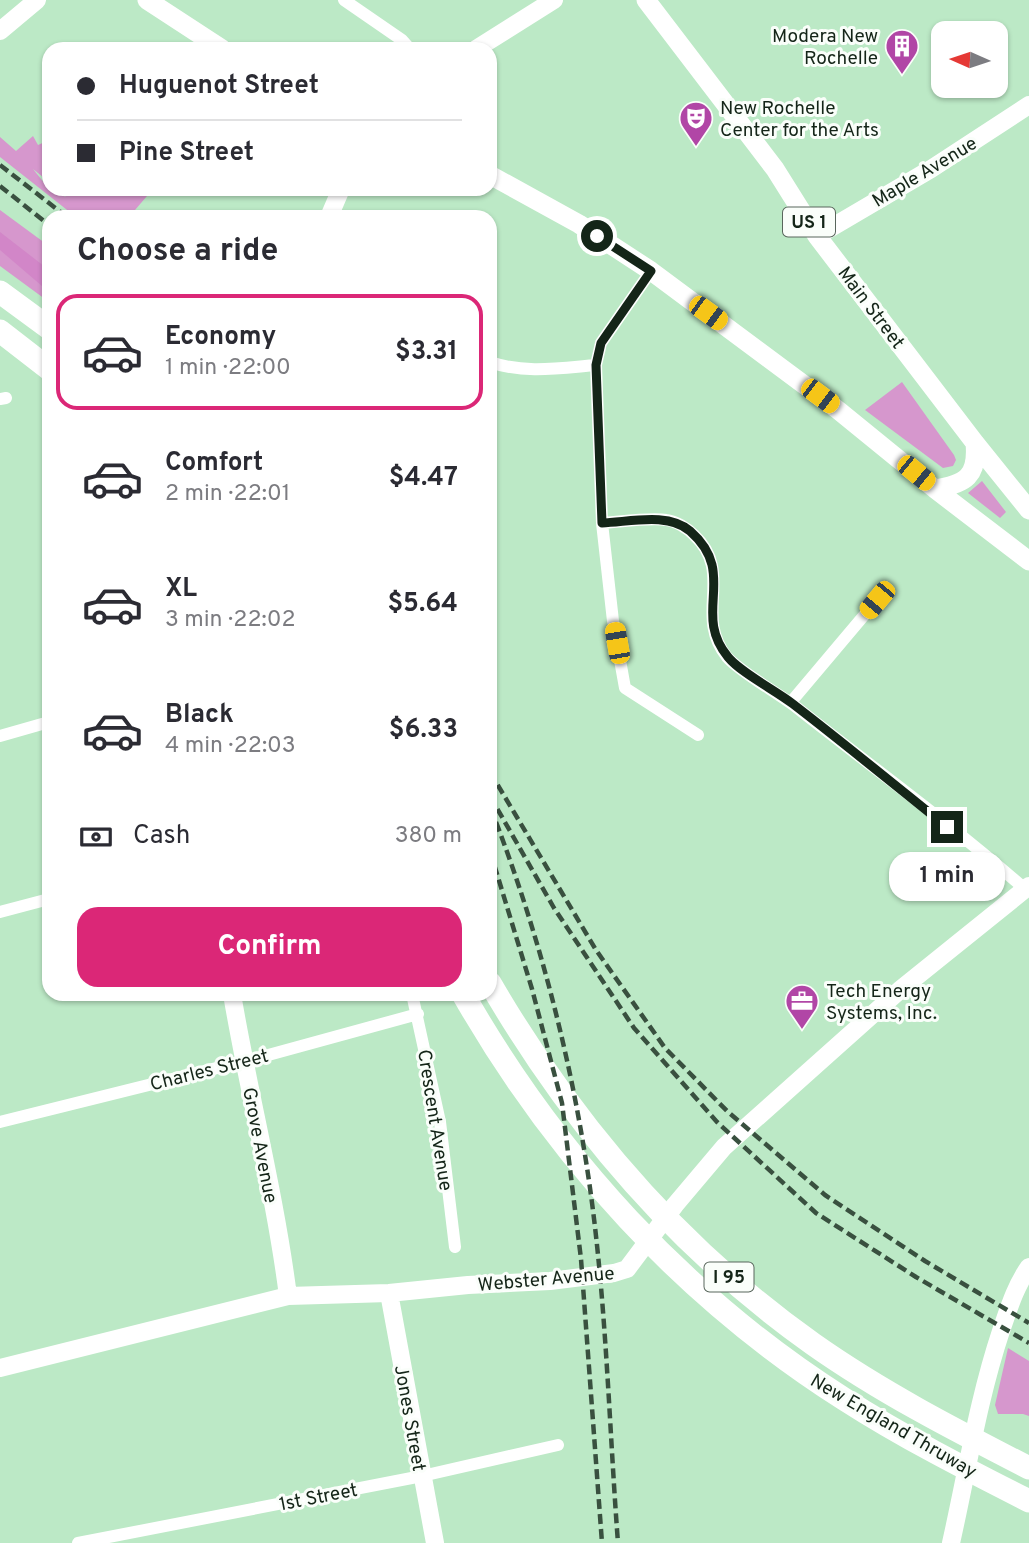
<!DOCTYPE html>
<html lang="en">
<head>
<meta charset="utf-8">
<style>
  body { margin:0; font-family:Overpass,sans-serif; background:#f7f7f7; color:#2b2b33; height:100vh; display:flex; flex-direction:column; font-size:26px; white-space:nowrap }
  * { box-sizing:border-box; margin:0 }
  p { font-size:23px; color:#7c7c81 }
  .icon { flex:none; width:38px; height:38px; fill:none; stroke:currentColor; stroke-width:2; stroke-linecap:round; stroke-linejoin:round }
  .map { position:relative; flex:1; overflow:hidden }
  .drawer { position:absolute; left:42px; top:210px; width:455px; height:791px; display:flex; flex-direction:column; background:#fff; border-radius:21px; box-shadow:0 2px 5px #0004 }
  .drawer>* { flex:none }
  .top-card { position:absolute; left:42px; top:42px; width:455px; height:154px; border-radius:21px; box-shadow:0 2px 5px #0004; display:grid; align-content:center; height:154px; padding:0 35px; background:#fff }
  .needle { width:46px; rotate:273deg }
  .fabs { position:absolute; left:931px; top:21px; display:grid; gap:14px }
  .fabs a { display:grid; place-items:center; width:77px; height:77px; border-radius:14px; background:#fff; box-shadow:0 2px 5px #0004; font-size:35px }
  .end { position:absolute; width:32px; height:32px; margin:-16px; border:9px solid #142518; background:#fff; box-shadow:0 0 0 4px #fff }
  .from { border-radius:50% }
  .bubble { position:absolute; height:49px; border-radius:21px; background:#fff; box-shadow:0 2px 5px #0004; font-size:23px; font-weight:700; line-height:49px; text-align:center }
  .car { position:absolute; width:21px; height:42px; margin:-21px -10px; border-radius:9px; box-shadow:0 0 5px 2px #0007; background:linear-gradient(#f5c518 24%,#345 0 40%,#f5c518 0 76%,#345 0 86%,#f5c518 0) }
  .top-card b { display:flex; align-items:center; gap:24px; height:66px; font-size:26px }
  .top-card b+b { border-top:2px solid #e1e1e2 }
  .top-card i { width:18px; height:18px; background:#2b2b33 }
  ul { padding:0; list-style:none }
  li { display:flex; align-items:center; gap:21px; height:116px; margin:0 14px 10px; padding:0 21px; border:4px solid transparent; border-radius:21px }
  li div { flex:1 }
  li b { display:block; font-size:26px }
  li em { font-style:normal; font-weight:700 }
  li.active { border-color:#db2777 }
  li>.icon { width:63px; height:63px; stroke-width:1.5 }
  h2 { padding:0 35px; font-size:32px; line-height:84px }
  .pay { display:flex; align-items:center; gap:18px; height:77px; padding:0 35px; font-size:26px }
  .pay p { margin-inline-start:auto }
  .button { display:flex; gap:14px; margin-top:auto; padding:14px 35px }
  .button a { flex:1; height:80px; border-radius:21px; background:#db2777; color:#fff; font-size:28px; font-weight:700; line-height:80px; text-align:center }
  .map>svg:first-child { display:block }
</style>
</head>
<body>
<div class="map">
<svg width="1029" height="1543" viewBox="0 0 1029 1543">
  <rect width="100%" height="100%" fill="#bce9c6"/>
  <!-- green -->
  <path fill="#d697cd" d="M33,136L38,145L49,140V182L33,169L49,189L66,197L58,189H153L129,217H76L0,157V137L16,151Z
    M0,210L49,246V302L0,266Z
    M902,382L954,455L956,460L953,466L943,468L865,410Z
    M982,481L1006,512L1000,518L968,493Z
    M1008,1348L1029,1361V1416L1023,1414H998L995,1405Z"/>
  <!-- forest -->
  <path fill="#d286c8" d="M0,232L49,270V292L0,250Z"/>
  <g fill="none" stroke-linecap="round" stroke-linejoin="round">
    <!-- street -->
    <path stroke="#fff" stroke-width="12" d="M344,0L402,40L410,49
      M651,271L601,343L596,365L602,523L613,621L625,688L698,735
      M490,362C524,374 560,368 596,365
      M0,399L6,398
      M602,523C619,522 651,517 666,520C676,521 687,528 694,535C735,573 693,615 727,657C740,672 778,693 796,707C872,767 952,825 1025,889
      M791,702L877,600
      M0,736L49,722
      M0,912L49,899
      M412,994L440,1122L455,1247
      M0,1122L261,1057L418,1014
      M78,1543L422,1476L558,1445"/>
    <!-- secondary -->
    <path stroke="#fff" stroke-width="18" d="M0,31L37,0
      M476,49L554,0
      M329,217L341,189
      M817,236L931,169L1029,105
      M232,994C249,1095 275,1194 288,1296
      M389,1293L435,1543
      M0,1368L288,1296L389,1293L468,1285L550,1281L614,1273L627,1269L675,1205L724,1147L901,989L1029,886
      M951,1543C967,1472 978,1400 1001,1331C1009,1308 1015,1287 1029,1267"/>
    <!-- primary -->
    <path stroke="#fff" stroke-width="19" d="M147,0L222,49
      M646,0L775,169L817,236L975,443L1029,510
      M490,175L579,224L651,271L838,410L935,489L1029,561
      M935,489C966,484 978,476 975,443"/>
    <!-- highway -->
    <path stroke="#fff" stroke-width="23" d="M0,292L49,328
      M0,331L49,369
      M490,983C572,1124 679,1249 813,1344C881,1392 955,1430 1029,1468
      M463,994C556,1157 685,1298 844,1399C903,1437 966,1469 1029,1501"/>
    <!-- rail -->
    <path stroke="#39503f" stroke-width="4.5" stroke-dasharray="10 5" stroke-linecap="butt" d="M0,165L67,217
      M0,186L49,225
      M490,772L596,950L665,1048L727,1111L825,1195L925,1261L1029,1323
      M490,796L554,908L634,1028L717,1122L816,1213L916,1277L1029,1343
      M496,822C545,951 579,1089 595,1227C607,1331 610,1438 618,1543
      M490,851L532,989L562,1103L581,1259L602,1543"/>
  </g>
  <g fill="none" stroke-linecap="round" stroke-linejoin="round">
    <!-- route -->
    <path stroke="#142518" stroke-width="9" d="M597,236L651,271L601,343L596,365L602,523C630,522 668,512 690,531C739,574 691,613 728,657C741,673 775,690 793,704C845,744 896,786 947,827"/>
  </g>
  <!-- icons -->
  <defs>
    <symbol id="building-pin" viewBox="-11 -11 22 30"><path d="M0 17L-7.5 6A9.5 9.5 0 1 1 7.5 6Z" fill="#b146a6" stroke="#fafefa"/><path d="M-4-6H4V6H1V3H-1V6H-4ZM-2.5-4.3h1.7v1.8h-1.7ZM.8-4.3h1.7v1.8H.8ZM-2.5-1h1.7V.8h-1.7ZM.8-1h1.7V.8H.8Z" fill="#fff"/></symbol>
    <symbol id="theatre-pin" viewBox="-11 -11 22 30"><path d="M0 17L-7.5 6A9.5 9.5 0 1 1 7.5 6Z" fill="#b146a6" stroke="#fafefa"/><path d="M-5-5.5Q0-4 5-5.5V0Q5 5 0 6Q-5 5-5 0ZM-3.3-2.5H-1v1.5H-3.3ZM1-2.5H3.3v1.5H1ZM-2.8 1Q0 5.5 2.8 1Z" fill="#fff"/></symbol>
    <symbol id="office-pin" viewBox="-11 -11 22 30"><path d="M0 17L-7.5 6A9.5 9.5 0 1 1 7.5 6Z" fill="#b146a6" stroke="#fafefa"/><path d="M-6-3h4V-5.5h4V-3h4V5H-6ZM-1-4.5V-3h2v-1.5ZM-6 0V1H6V0Z" fill="#fff"/></symbol>
  </defs>
  <g fill-rule="evenodd">
    <use href="#building-pin" x="883" y="27" width="38" height="52"/>
    <use href="#theatre-pin" x="677" y="99" width="38" height="52"/>
    <use href="#office-pin" x="783" y="982" width="38" height="52"/>
  </g>
  <g text-anchor="middle" stroke-width="6" stroke-linejoin="round" paint-order="stroke">
    <!-- shield labels -->
    <g fill="#fafefa" stroke="#59665c" stroke-width="2">
      <rect x="783" y="207.5" width="52" height="29" rx="5"/>
      <rect x="704.5" y="1262.5" width="49" height="29" rx="5"/>
    </g>
    <g font-size="18" font-weight="bold" fill="#142518">
      <text x="809" y="228">US 1</text>
      <text x="729" y="1283">I 95</text>
    </g>
    <!-- poi labels -->
    <g font-size="19" fill="#142518" stroke="#fafefa" text-anchor="start">
      <text x="878" y="42" text-anchor="end">Modera New<tspan x="878" dy="22">Rochelle</tspan></text>
      <text x="720" y="114">New Rochelle<tspan x="720" dy="22">Center for the Arts</tspan></text>
      <text x="826" y="997">Tech Energy<tspan x="826" dy="22">Systems, Inc.</tspan></text>
    </g>
    <!-- street labels -->
    <g font-size="19" fill="#142518" stroke="#fafefa">
      <text transform="translate(924 171) rotate(-31)" y="7">Maple Avenue</text>
      <text transform="translate(872 307) rotate(53)" y="7">Main Street</text>
      <text transform="translate(209 1069) rotate(-14)" y="7">Charles Street</text>
      <text transform="translate(436 1120) rotate(81)" y="7">Crescent Avenue</text>
      <text transform="translate(261 1145) rotate(79)" y="7">Grove Avenue</text>
      <text transform="translate(546 1278) rotate(-5)" y="7">Webster Avenue</text>
      <text transform="translate(411 1418) rotate(80)" y="7">Jones Street</text>
      <text transform="translate(894 1425) rotate(30)" y="7">New England Thruway</text>
      <text transform="translate(318 1496) rotate(-11)" y="7">1st Street</text>
    </g>
  </g>
</svg>
<div class="fabs">
<a><svg class="needle" viewBox="-14 -14 28 28"><path d="M0-13l5 13h-10z" fill="#e53935"/><path d="M0 13l5-13h-10z" fill="#7c7c81"/></svg></a>
</div>
<i class="end from" style="left:597px;top:236px"></i>
<i class="end" style="left:947px;top:827px"></i>
<div class="bubble" style="left:889px;top:852px;width:116px">1 min</div>
<i class="car" style="left:708px;top:313px;rotate:126deg"></i>
<i class="car" style="left:820px;top:396px;rotate:127deg"></i>
<i class="car" style="left:916px;top:473px;rotate:129deg"></i>
<i class="car" style="left:877px;top:600px;rotate:220deg"></i>
<i class="car" style="left:617px;top:643px;rotate:350deg"></i>
<div class="top-card">
<b><i class="from"></i>Huguenot Street</b>
<b><i></i>Pine Street</b>
</div>
<section class="drawer">
<h2>Choose a ride</h2>
<ul>
<li class="active"><svg class="icon" aria-label="car" viewBox="0 0 24 24"><path d="M5 17H2v-5l4-1 3-4h7l3 4 3 1v5h-3M9 17h6M6 11h13"/><circle cx="7" cy="17" r="2"/><circle cx="17" cy="17" r="2"/></svg><div><b>Economy</b><p>1 min · 22:00</p></div><em>$3.31</em></li>
<li><svg class="icon" aria-label="car" viewBox="0 0 24 24"><path d="M5 17H2v-5l4-1 3-4h7l3 4 3 1v5h-3M9 17h6M6 11h13"/><circle cx="7" cy="17" r="2"/><circle cx="17" cy="17" r="2"/></svg><div><b>Comfort</b><p>2 min · 22:01</p></div><em>$4.47</em></li>
<li><svg class="icon" aria-label="car" viewBox="0 0 24 24"><path d="M5 17H2v-5l4-1 3-4h7l3 4 3 1v5h-3M9 17h6M6 11h13"/><circle cx="7" cy="17" r="2"/><circle cx="17" cy="17" r="2"/></svg><div><b>XL</b><p>3 min · 22:02</p></div><em>$5.64</em></li>
<li><svg class="icon" aria-label="car" viewBox="0 0 24 24"><path d="M5 17H2v-5l4-1 3-4h7l3 4 3 1v5h-3M9 17h6M6 11h13"/><circle cx="7" cy="17" r="2"/><circle cx="17" cy="17" r="2"/></svg><div><b>Black</b><p>4 min · 22:03</p></div><em>$6.33</em></li>
</ul>
<div class="pay"><svg class="icon" aria-label="cash" viewBox="0 0 24 24"><path d="M3 7h18v10H3z"/><circle cx="12" cy="12" r="2"/></svg>Cash<p>380 m</p></div>
<div class="button"><a>Confirm</a></div>
</section>
</div>
</body>
</html>
